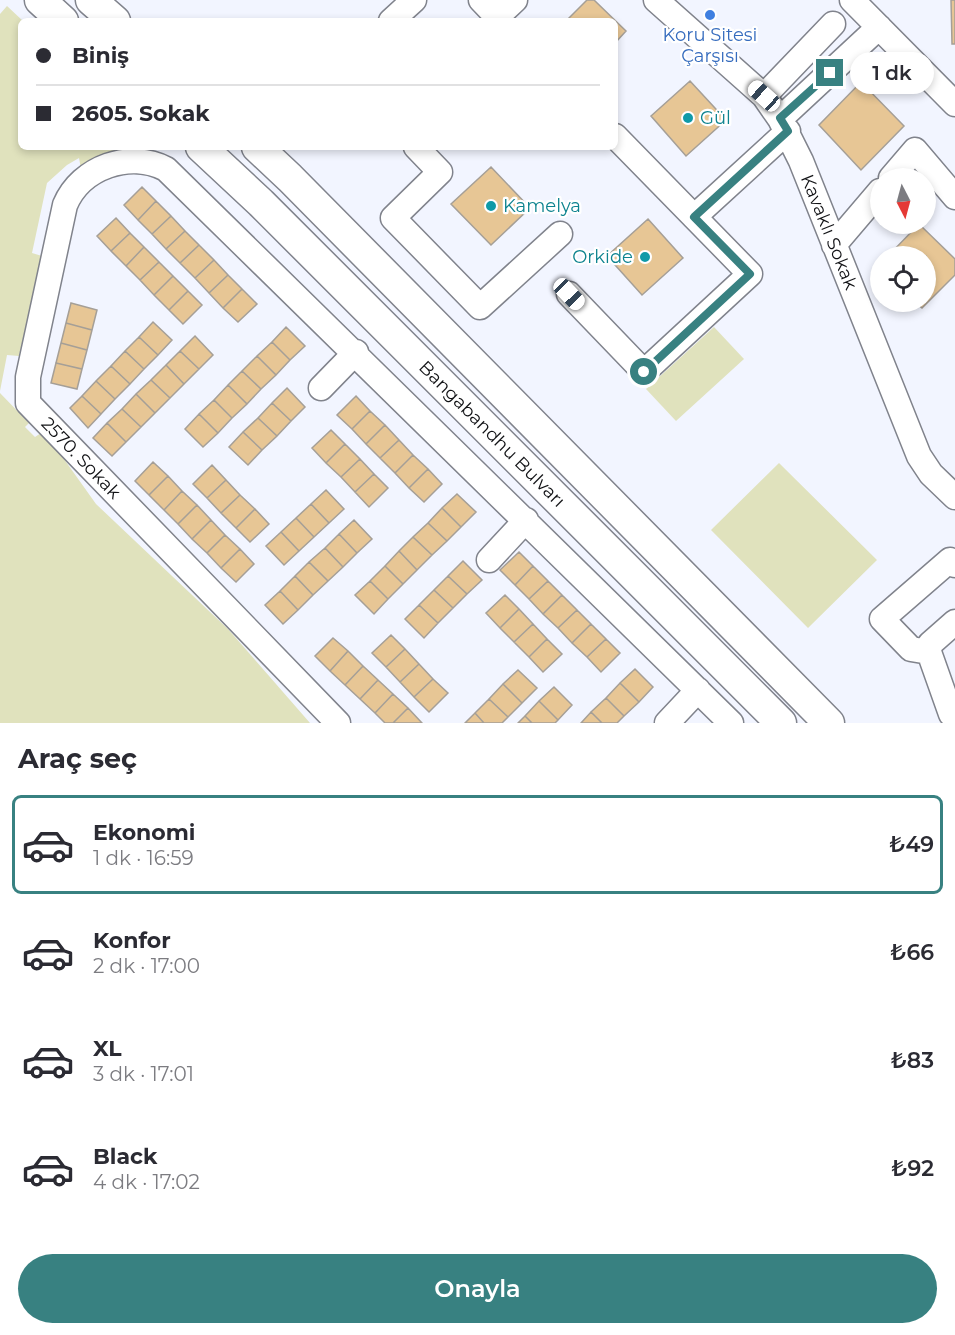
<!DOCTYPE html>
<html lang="tr">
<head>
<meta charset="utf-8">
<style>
  body { margin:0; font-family:Montserrat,sans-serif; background:#f2f2f3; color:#2b2b33; height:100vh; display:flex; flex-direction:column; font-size:22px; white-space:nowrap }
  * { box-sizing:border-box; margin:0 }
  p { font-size:20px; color:#7c7c81 }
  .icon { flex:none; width:33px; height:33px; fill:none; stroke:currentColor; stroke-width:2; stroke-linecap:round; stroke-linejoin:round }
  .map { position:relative; height:723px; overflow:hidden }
  .sheet { display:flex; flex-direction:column; background:#fff; flex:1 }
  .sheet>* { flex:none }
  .hud { position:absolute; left:18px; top:18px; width:600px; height:132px; border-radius:9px; box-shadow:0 3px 9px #0003; display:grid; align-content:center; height:132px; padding:0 18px; background:#fff }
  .needle { width:39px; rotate:174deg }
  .buttons { position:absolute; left:870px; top:168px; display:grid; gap:12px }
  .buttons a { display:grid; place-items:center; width:66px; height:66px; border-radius:50%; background:#fff; box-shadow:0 3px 9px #0003; font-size:30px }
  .end { position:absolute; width:27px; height:27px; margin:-14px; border:8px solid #388181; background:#fff; box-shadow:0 0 0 3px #fff }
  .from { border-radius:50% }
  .bubble { position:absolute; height:42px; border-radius:21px; background:#fff; box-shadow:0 3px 9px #0003; font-size:20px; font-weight:600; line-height:42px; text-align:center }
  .car { position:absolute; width:18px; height:36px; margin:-18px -9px; border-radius:8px; box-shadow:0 0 4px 2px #0007; background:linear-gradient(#fff 24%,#345 0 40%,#fff 0 76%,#345 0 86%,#fff 0) }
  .hud b { display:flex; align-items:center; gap:21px; height:57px; font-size:22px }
  .hud b+b { border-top:2px solid #e1e1e2 }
  .hud i { width:15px; height:15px; background:#2b2b33 }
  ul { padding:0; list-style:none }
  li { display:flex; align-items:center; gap:18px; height:99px; margin:0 12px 9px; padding:0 6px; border:3px solid transparent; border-radius:9px }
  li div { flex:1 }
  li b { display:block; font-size:22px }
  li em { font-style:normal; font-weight:600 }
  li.on { border-color:#388181 }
  li>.icon { width:54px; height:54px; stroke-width:1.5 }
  h2 { padding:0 18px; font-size:27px; line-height:72px }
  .cta { display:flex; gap:12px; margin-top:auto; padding:12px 18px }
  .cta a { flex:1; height:69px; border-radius:36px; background:#388181; color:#fff; font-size:24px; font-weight:600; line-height:69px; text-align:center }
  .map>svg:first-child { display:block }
</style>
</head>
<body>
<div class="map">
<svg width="955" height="723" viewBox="0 0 955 723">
  <rect width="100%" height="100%" fill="#f2f5ff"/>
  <!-- green -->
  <path fill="#e0e2bd" d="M7,6L23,21L21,147H126V150L81,169L79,158L67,165L47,183L32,253L42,256L19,356L7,355L0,391V14Z
    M714,327L744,359L676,421L646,389Z
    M0,393L29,423L25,427L35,437L44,431L96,504L228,629L310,723H0Z
    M779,463L877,560L808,628L711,530Z"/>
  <!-- building -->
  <path fill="#e7c695" stroke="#a59f97" stroke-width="1.5" d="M587,0H594L626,31L615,43V21H566Z
    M951,0H955V44H952Z
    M690,81L726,120L686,156L651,116Z
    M861,82L904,126L861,170L819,125Z
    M491,167L530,208L491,245L451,204Z
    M142,187L156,201L138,220L124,205Z
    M156,201L171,216L152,234L138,220Z
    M171,216L185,231L166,249L152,234Z
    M116,218L130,233L111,251L97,236Z
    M648,219L683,258L642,295L607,256Z
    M919,224L955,259V275L922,308L915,302H926V256H888Z
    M185,231L199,245L180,263L166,249Z
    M130,233L144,247L126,266L111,251Z
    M199,245L214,260L195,278L180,263Z
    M144,247L159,262L140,280L126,266Z
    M214,260L228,275L209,293L195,278Z
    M159,262L173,276L154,295L140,280Z
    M228,275L242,289L223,308L209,293Z
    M173,276L188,291L169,310L154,295Z
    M242,289L257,304L238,322L223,308Z
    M188,291L202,305L183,324L169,310Z
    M71,303L97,310L92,330L66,323Z
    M153,322L172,340L158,355L139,337Z
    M66,323L92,330L87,350L61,343Z
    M286,327L305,346L290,360L272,342Z
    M195,336L213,355L199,369L180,351Z
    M139,337L158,355L144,369L125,351Z
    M272,342L290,360L276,375L257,356Z
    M61,343L87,350L82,369L56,363Z
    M125,351L144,369L130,384L111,366Z
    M180,351L199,369L184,384L166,365Z
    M257,356L276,375L261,389L242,371Z
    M56,363L82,369L77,389L51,383Z
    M166,365L184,384L170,398L151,380Z
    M111,366L130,384L115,399L96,381Z
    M242,371L261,389L247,404L228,385Z
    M151,380L170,398L155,413L136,394Z
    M96,381L115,399L101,414L82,396Z
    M228,385L247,404L232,418L214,400Z
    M287,388L305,407L291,421L272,403Z
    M136,394L155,413L141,427L122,409Z
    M82,396L101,414L88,428L70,408Z
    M356,396L370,411L352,429L337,415Z
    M214,400L232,418L218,433L199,414Z
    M272,403L291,421L277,436L258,418Z
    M122,409L141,427L126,442L107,423Z
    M370,411L385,425L366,444L352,429Z
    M199,414L218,433L203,447L185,429Z
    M258,418L277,436L262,450L243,432Z
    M107,423L126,442L112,456L93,438Z
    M385,425L399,440L380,458L366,444Z
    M331,430L345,444L326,463L312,448Z
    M243,432L262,450L248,465L229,447Z
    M399,440L413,455L395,473L380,458Z
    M345,444L360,459L341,477L326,463Z
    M413,455L428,469L409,488L395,473Z
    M360,459L374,474L355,492L341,477Z
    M153,462L168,476L149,495L135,481Z
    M212,465L226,480L207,498L193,484Z
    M428,469L442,484L424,502L409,488Z
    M374,474L388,488L369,507L355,492Z
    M168,476L182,491L164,510L149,495Z
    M226,480L240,495L221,513L207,498Z
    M326,490L344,509L329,523L311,504Z
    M182,491L197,505L178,524L164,510Z
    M457,494L476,512L461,527L442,508Z
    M240,495L255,509L236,528L221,513Z
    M311,504L329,523L314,537L296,518Z
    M197,505L211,520L192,539L178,524Z
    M442,508L461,527L447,541L428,523Z
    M255,509L269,524L250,542L236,528Z
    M296,518L314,537L299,551L281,532Z
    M211,520L225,535L207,553L192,539Z
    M354,520L372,539L357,553L339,534Z
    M428,523L447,541L432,555L413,537Z
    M281,532L299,551L284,565L266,546Z
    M339,534L357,553L343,567L325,548Z
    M225,535L240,549L221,568L207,553Z
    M413,537L432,555L417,570L399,551Z
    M325,548L343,567L328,581L309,562Z
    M240,549L254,564L236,582L221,568Z
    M399,551L417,570L403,584L385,566Z
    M519,552L533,566L515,585L500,570Z
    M463,561L482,580L467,594L448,576Z
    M309,562L328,581L313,595L295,576Z
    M385,566L403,584L388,599L370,581Z
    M533,566L548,581L529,599L515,585Z
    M295,576L313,595L298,610L280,591Z
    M448,576L467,594L453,608L434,590Z
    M370,581L388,599L374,614L355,595Z
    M548,581L562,595L543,614L529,599Z
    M434,590L453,608L438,623L419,605Z
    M280,591L298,610L283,624L265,605Z
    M505,595L519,609L500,628L486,613Z
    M562,595L577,610L558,628L543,614Z
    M419,605L438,623L424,638L405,619Z
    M519,609L533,624L514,642L500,628Z
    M577,610L591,624L572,643L558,628Z
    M533,624L547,639L529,657L514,642Z
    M591,624L606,639L587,657L572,643Z
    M391,635L405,649L386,667L372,653Z
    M333,638L348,651L330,671L315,656Z
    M547,639L562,654L543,672L529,657Z
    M606,639L620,653L601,672L587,657Z
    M405,649L419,664L400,682L386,667Z
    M348,651L363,666L345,685L330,671Z
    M419,664L433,679L414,697L400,682Z
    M363,666L378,680L360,699L345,685Z
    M635,669L653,687L639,702L620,683Z
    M518,670L537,688L522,703L503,684Z
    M433,679L448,693L429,712L414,697Z
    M378,680L393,694L375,713L360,699Z
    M620,683L639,702L624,716L606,698Z
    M503,684L522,703L508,717L489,699Z
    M554,687L572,705L558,720L539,701Z
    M393,694L408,708L393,723H385L375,713Z
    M606,698L624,716L617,723H602L591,712Z
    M489,699L508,717L502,723H484L475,713Z
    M539,701L558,720L555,723H532L525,716Z
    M408,708L422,723H393Z
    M591,712L602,723H581Z
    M475,713L484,723H465Z
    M525,716L532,723H518Z"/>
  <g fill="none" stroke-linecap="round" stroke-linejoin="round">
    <defs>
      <path id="minor" d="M481,0L501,21
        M656,0L764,96L780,119L801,161L919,456L931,474L955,497
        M852,0L955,104
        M497,17L515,0
        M391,21L414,0
        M764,96L833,24
        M780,119L879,27
        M416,147L440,172L393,218L480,307L560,234
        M891,178L915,150L955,197
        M694,217L788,131
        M834,245L880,191
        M569,294L644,372L750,274L615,136
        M321,388L356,352
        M489,560L526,520
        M929,652L911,649L882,619L950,560L955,565
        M951,714L929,652L930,644L955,622
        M338,723L28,403V377L65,205C81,167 130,150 166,169L731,723
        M667,723L698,690"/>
      <path id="major" d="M40,0L63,21
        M91,0L115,21
        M201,147L261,203L781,723
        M257,147L290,178L829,723"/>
    </defs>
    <!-- minor casing -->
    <use href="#minor" stroke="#80838c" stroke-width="27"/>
    <!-- major casing -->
    <use href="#major" stroke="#80838c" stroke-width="33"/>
    <!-- minor -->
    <use href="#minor" stroke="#fff" stroke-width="24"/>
    <!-- major -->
    <use href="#major" stroke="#fff" stroke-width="30"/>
  </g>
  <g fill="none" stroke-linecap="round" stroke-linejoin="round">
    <!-- route -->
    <path stroke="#388181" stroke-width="8" d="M644,372L750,274L694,217L788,131L780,118L830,73"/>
  </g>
  <!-- markers -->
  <circle fill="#3f7fe0" stroke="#fff" stroke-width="2" cx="710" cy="15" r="6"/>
  <g fill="#0f9aa8" stroke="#fff" stroke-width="2">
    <circle cx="688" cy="118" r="6"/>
    <circle cx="491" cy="206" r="6"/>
    <circle cx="645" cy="257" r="6"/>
  </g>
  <g text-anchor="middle" stroke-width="4.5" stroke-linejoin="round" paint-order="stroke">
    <!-- shop labels -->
    <g font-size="18" fill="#366cbe" stroke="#fff">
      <text x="710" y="41">Koru Sitesi<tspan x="710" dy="21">Çarşısı</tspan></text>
    </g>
    <!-- culture labels -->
    <g font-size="18" fill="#0d838f" stroke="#fff" text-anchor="start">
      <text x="700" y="124">Gül</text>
      <text x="503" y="212">Kamelya</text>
      <text x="633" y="263" text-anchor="end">Orkide</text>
    </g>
    <!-- street labels -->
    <g font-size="18" fill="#101114" stroke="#fff">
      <text transform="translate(829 232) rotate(68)" y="6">Kavaklı Sokak</text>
      <text transform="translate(492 434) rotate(45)" y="6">Bangabandhu Bulvarı</text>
      <text transform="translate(81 458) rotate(46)" y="6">2570. Sokak</text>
    </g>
  </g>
</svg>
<div class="buttons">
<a><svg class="needle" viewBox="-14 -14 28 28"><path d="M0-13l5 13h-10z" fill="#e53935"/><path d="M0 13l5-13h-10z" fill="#7c7c81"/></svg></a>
<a><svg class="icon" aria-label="locate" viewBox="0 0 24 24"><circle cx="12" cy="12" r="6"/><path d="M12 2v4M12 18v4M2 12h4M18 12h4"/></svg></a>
</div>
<i class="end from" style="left:644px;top:372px"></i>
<i class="end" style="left:830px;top:73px"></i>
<div class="bubble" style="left:850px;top:52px;width:84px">1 dk</div>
<i class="car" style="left:764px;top:96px;rotate:312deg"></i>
<i class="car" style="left:569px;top:294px;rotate:136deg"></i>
<div class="hud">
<b><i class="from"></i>Biniş</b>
<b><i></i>2605. Sokak</b>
</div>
</div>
<section class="sheet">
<h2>Araç seç</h2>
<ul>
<li class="on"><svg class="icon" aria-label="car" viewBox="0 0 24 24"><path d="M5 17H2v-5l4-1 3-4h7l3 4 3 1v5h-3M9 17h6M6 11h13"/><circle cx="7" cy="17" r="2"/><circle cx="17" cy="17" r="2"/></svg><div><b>Ekonomi</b><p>1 dk · 16:59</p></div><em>₺49</em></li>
<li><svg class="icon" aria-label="car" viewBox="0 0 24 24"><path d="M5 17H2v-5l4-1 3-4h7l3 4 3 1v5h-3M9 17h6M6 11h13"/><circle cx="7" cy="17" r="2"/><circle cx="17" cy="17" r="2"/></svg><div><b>Konfor</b><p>2 dk · 17:00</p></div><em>₺66</em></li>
<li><svg class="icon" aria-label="car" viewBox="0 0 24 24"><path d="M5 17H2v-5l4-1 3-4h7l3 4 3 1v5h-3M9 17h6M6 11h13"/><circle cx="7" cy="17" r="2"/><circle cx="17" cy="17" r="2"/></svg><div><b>XL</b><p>3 dk · 17:01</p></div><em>₺83</em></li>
<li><svg class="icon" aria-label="car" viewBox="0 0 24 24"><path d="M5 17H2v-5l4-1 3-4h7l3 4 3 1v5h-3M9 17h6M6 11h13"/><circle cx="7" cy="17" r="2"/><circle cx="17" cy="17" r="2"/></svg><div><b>Black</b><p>4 dk · 17:02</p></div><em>₺92</em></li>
</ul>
<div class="cta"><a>Onayla</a></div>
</section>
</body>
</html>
